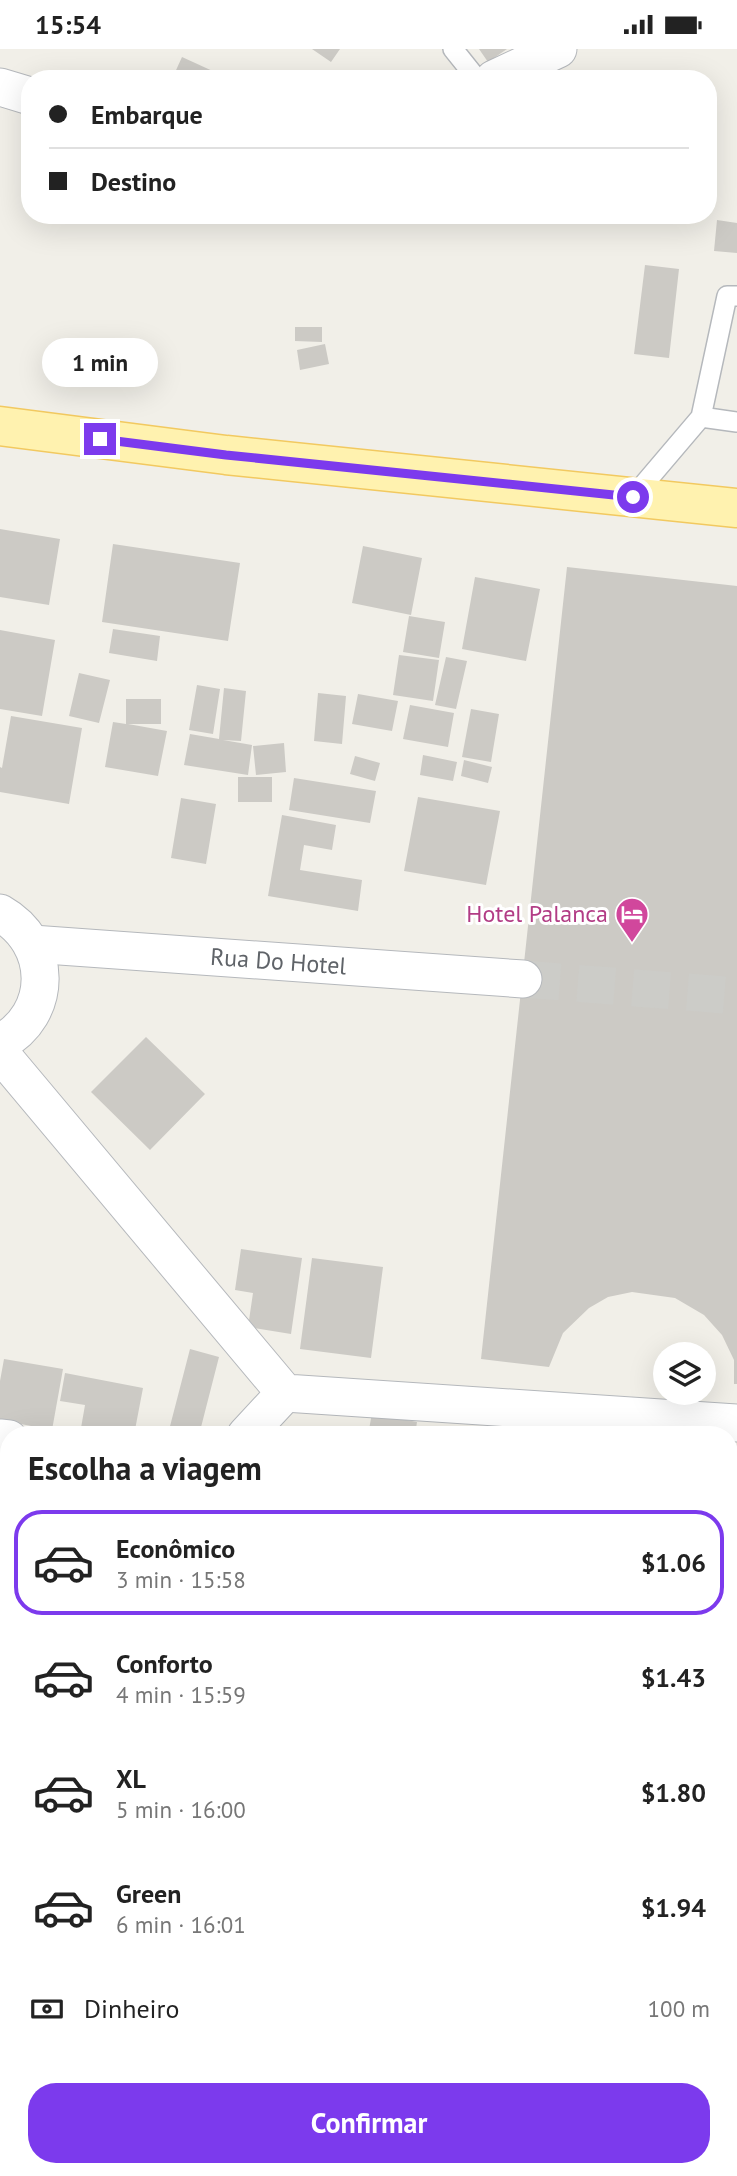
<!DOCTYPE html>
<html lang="pt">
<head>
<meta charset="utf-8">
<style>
  body { margin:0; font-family:"PT Sans",sans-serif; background:#f6f6f6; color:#222; height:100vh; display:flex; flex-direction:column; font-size:26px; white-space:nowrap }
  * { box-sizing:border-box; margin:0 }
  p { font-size:23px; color:#767676 }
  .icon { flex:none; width:38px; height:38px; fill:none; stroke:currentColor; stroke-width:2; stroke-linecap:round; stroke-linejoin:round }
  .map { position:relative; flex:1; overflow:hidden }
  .side { position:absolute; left:0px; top:1377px; width:738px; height:751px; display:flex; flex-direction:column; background:#fff; border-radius:28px 28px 0 0; box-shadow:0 7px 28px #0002 }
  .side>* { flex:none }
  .hud { position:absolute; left:21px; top:21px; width:696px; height:154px; border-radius:28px; box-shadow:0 7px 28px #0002; display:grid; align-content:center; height:154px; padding:0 28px; background:#fff }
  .tools { position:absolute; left:653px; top:1293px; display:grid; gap:14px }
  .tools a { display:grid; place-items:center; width:63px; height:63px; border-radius:50%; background:#fff; box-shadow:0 7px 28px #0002; font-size:35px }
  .end { position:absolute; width:32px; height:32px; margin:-16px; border:9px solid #7c3aed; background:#fff; box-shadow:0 0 0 4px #fff }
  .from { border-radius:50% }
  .bubble { position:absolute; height:49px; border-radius:24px; background:#fff; box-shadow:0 7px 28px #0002; font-size:23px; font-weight:600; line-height:49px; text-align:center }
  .hud b { display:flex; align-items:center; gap:24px; height:66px; font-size:26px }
  .hud b+b { border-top:2px solid #e0e0e0 }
  .hud i { width:18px; height:18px; background:#222 }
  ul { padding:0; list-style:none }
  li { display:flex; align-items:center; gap:21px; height:105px; margin:0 14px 10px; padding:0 14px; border:4px solid transparent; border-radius:28px }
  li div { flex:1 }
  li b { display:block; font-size:26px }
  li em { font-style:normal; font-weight:600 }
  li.on { border-color:#7c3aed }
  li>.icon { width:63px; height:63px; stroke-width:1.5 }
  h2 { padding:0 28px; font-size:32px; line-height:84px }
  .pay { display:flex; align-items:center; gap:18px; height:77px; padding:0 28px; font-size:26px }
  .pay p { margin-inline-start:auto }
  .button { display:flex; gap:14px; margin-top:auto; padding:14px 28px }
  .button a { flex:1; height:80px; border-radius:28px; background:#7c3aed; color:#fff; font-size:28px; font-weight:600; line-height:80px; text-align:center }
  .status { display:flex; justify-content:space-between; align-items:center; height:49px; padding:0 35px; background:#fff; direction:ltr }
  .status svg { height:19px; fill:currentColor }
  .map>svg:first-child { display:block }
</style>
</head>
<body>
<div class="status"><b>15:54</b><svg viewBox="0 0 49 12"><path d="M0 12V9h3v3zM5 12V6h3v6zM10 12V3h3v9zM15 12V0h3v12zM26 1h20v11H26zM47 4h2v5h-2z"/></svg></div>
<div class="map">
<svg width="737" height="2127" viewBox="0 0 737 2127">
  <rect width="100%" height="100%" fill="#f1efe8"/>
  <!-- building -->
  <path fill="#cccac5" d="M312,0H340L331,13Z
    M479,0H507L488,13Z
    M182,8L217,24L214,30H172Z
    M717,171L737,174V204L714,202Z
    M645,216L679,220L669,309L634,305Z
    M295,278H322V293L295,292Z
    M325,295L329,315L300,321L297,301Z
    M0,480L60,490L49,556L0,548Z
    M113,495L240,514L228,592L102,573Z
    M363,497L422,509L411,566L352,554Z
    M567,518L737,537V1335H734V1311L722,1286L704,1266L675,1249L632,1243L608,1248L589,1259L563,1284L549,1318L481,1310Z
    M475,528L540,540L526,612L462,600Z
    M409,567L445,573L439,609L403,603Z
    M113,580L160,587L157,612L109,604Z
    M0,581L55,591L42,667L0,660Z
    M399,606L439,611L433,652L393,646Z
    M446,608L467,612L456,660L435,656Z
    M79,624L110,631L99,674L69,667Z
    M197,636L220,640L213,685L189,681Z
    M224,639L246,642L241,692L223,691L252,696L248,726L184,716L190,685L219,690Z
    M318,644L346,647L342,695L314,692Z
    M358,645L398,652L392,682L352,675Z
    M126,650H161V675H128L167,682L158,727L105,718L113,673L126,675Z
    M410,656L454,664L448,698L403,690Z
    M471,660L499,665L491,713L462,708Z
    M11,667L82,679L69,755L0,743V718L2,719Z
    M284,694L286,723L256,726L253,697Z
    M423,706L457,713L453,732L420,726Z
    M355,707L380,714L375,732L350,725Z
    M464,711L492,718L488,734L461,727Z
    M238,728H272V753H238Z
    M294,729L376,742L370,774L289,761Z
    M418,748L500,762L486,836L404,822Z
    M181,749L216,755L206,815L171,809Z
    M282,766L336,776L332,801L304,796L300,821L362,831L358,862L268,847Z
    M146,988L205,1045L150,1101L91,1043Z
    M241,1200L302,1209L291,1285L248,1278L253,1244L235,1241Z
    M312,1209L383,1218L371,1309L300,1300Z
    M190,1300L219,1308L199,1386H174L168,1385Z
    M4,1310L63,1320L52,1381L0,1371V1332Z
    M65,1324L143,1339L134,1386H119L81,1379L85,1356L60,1352Z
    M372,1364L417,1373L415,1386H368Z
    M0,1455L7,1456L2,1490H0Z
    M0,1513L9,1515V1530L2,1582H0Z
    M736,1528H737V1578L730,1576V1554Z
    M730,1601L737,1602V1667L730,1665Z
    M730,1675L737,1677V1739L730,1737Z
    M730,2044L737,2045V2109L730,2108Z
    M730,2112L737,2114V2127H699L701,2119H730Z
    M112,2121L139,2126V2127H111Z"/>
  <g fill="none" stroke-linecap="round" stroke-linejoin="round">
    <!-- street-tunnel -->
    <path stroke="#ccccc8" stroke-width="37" stroke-dasharray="37 18" stroke-linecap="butt" d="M523,930L737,947"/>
    <defs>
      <path id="lane" d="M453,0L477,30
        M701,368L727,247H737
        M633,448L701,368L737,373
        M730,1768L737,1774"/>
      <g id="street">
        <path d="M494,30L558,0"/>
        <path d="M0,38L30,47"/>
        <path d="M0,864C53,894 54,965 0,994"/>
        <path id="s1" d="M32,895L523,930"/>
        <path d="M0,1004L285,1344L737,1374"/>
        <path d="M246,1386L285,1344"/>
        <path d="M0,1389L9,1390"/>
        <path d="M0,1901H9"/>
        <path d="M730,1988L737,1989"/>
      </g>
      <path id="primary" d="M0,377L226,406L737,459"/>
    </defs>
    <!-- lane casing -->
    <use href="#lane" stroke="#b5b8bc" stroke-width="22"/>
    <!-- street casing -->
    <use href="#street" stroke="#b5b8bc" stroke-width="39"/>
    <!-- primary casing -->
    <use href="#primary" stroke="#f2c960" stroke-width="41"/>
    <!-- lane -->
    <use href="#lane" stroke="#fff" stroke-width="19"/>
    <!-- street -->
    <use href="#street" stroke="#fff" stroke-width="37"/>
    <!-- primary -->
    <use href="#primary" stroke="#fff2af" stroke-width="38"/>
  </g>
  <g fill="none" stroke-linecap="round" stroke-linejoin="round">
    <!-- route -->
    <path stroke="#7c3aed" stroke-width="9" d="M100,390L226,406L633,448"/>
  </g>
  <!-- icons -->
  <defs>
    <symbol id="hotel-pin" viewBox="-11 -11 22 30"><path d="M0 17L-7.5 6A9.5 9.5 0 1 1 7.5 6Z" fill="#d1479c" stroke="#fff"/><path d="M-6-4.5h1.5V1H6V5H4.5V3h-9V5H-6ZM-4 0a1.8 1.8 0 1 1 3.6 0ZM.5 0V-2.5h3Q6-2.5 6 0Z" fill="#fff"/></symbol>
  </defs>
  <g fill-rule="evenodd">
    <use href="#hotel-pin" x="613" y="846" width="38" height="52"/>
  </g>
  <g text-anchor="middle" stroke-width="6" stroke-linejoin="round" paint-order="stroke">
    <!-- hotel labels -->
    <g font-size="24" fill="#b23c85" stroke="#fff" text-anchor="end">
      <text x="608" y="873">Hotel Palanca</text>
    </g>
    <!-- street labels -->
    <g font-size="24" fill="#5f6368" stroke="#fff">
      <text dy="8" stroke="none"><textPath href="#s1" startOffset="247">Rua Do Hotel</textPath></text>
    </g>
  </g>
</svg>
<div class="tools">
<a><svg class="icon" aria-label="layers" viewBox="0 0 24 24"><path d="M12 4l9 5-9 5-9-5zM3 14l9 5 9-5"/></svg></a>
</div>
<i class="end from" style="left:633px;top:448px"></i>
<i class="end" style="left:100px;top:390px"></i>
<div class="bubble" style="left:42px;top:289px;width:116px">1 min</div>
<div class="hud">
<b><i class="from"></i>Embarque</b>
<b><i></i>Destino</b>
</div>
<section class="side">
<h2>Escolha a viagem</h2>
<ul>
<li class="on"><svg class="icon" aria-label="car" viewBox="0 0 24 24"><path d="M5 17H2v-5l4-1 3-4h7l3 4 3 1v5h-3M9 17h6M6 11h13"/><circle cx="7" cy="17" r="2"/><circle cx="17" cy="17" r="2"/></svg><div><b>Econômico</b><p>3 min · 15:58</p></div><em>$1.06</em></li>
<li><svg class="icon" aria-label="car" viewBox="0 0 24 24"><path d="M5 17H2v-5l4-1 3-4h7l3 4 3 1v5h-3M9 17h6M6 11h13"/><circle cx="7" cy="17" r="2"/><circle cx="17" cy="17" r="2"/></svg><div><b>Conforto</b><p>4 min · 15:59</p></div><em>$1.43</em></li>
<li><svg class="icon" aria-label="car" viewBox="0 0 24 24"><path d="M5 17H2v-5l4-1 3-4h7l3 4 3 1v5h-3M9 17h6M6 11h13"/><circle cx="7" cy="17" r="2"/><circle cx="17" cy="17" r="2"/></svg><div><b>XL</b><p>5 min · 16:00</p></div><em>$1.80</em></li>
<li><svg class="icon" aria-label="car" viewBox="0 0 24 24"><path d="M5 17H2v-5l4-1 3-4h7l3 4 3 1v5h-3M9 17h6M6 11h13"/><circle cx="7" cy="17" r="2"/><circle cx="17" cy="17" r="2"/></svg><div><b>Green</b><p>6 min · 16:01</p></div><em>$1.94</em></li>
</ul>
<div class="pay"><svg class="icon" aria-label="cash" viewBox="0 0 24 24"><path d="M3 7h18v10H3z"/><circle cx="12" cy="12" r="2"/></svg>Dinheiro<p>100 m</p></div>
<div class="button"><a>Confirmar</a></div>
</section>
</div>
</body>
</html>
